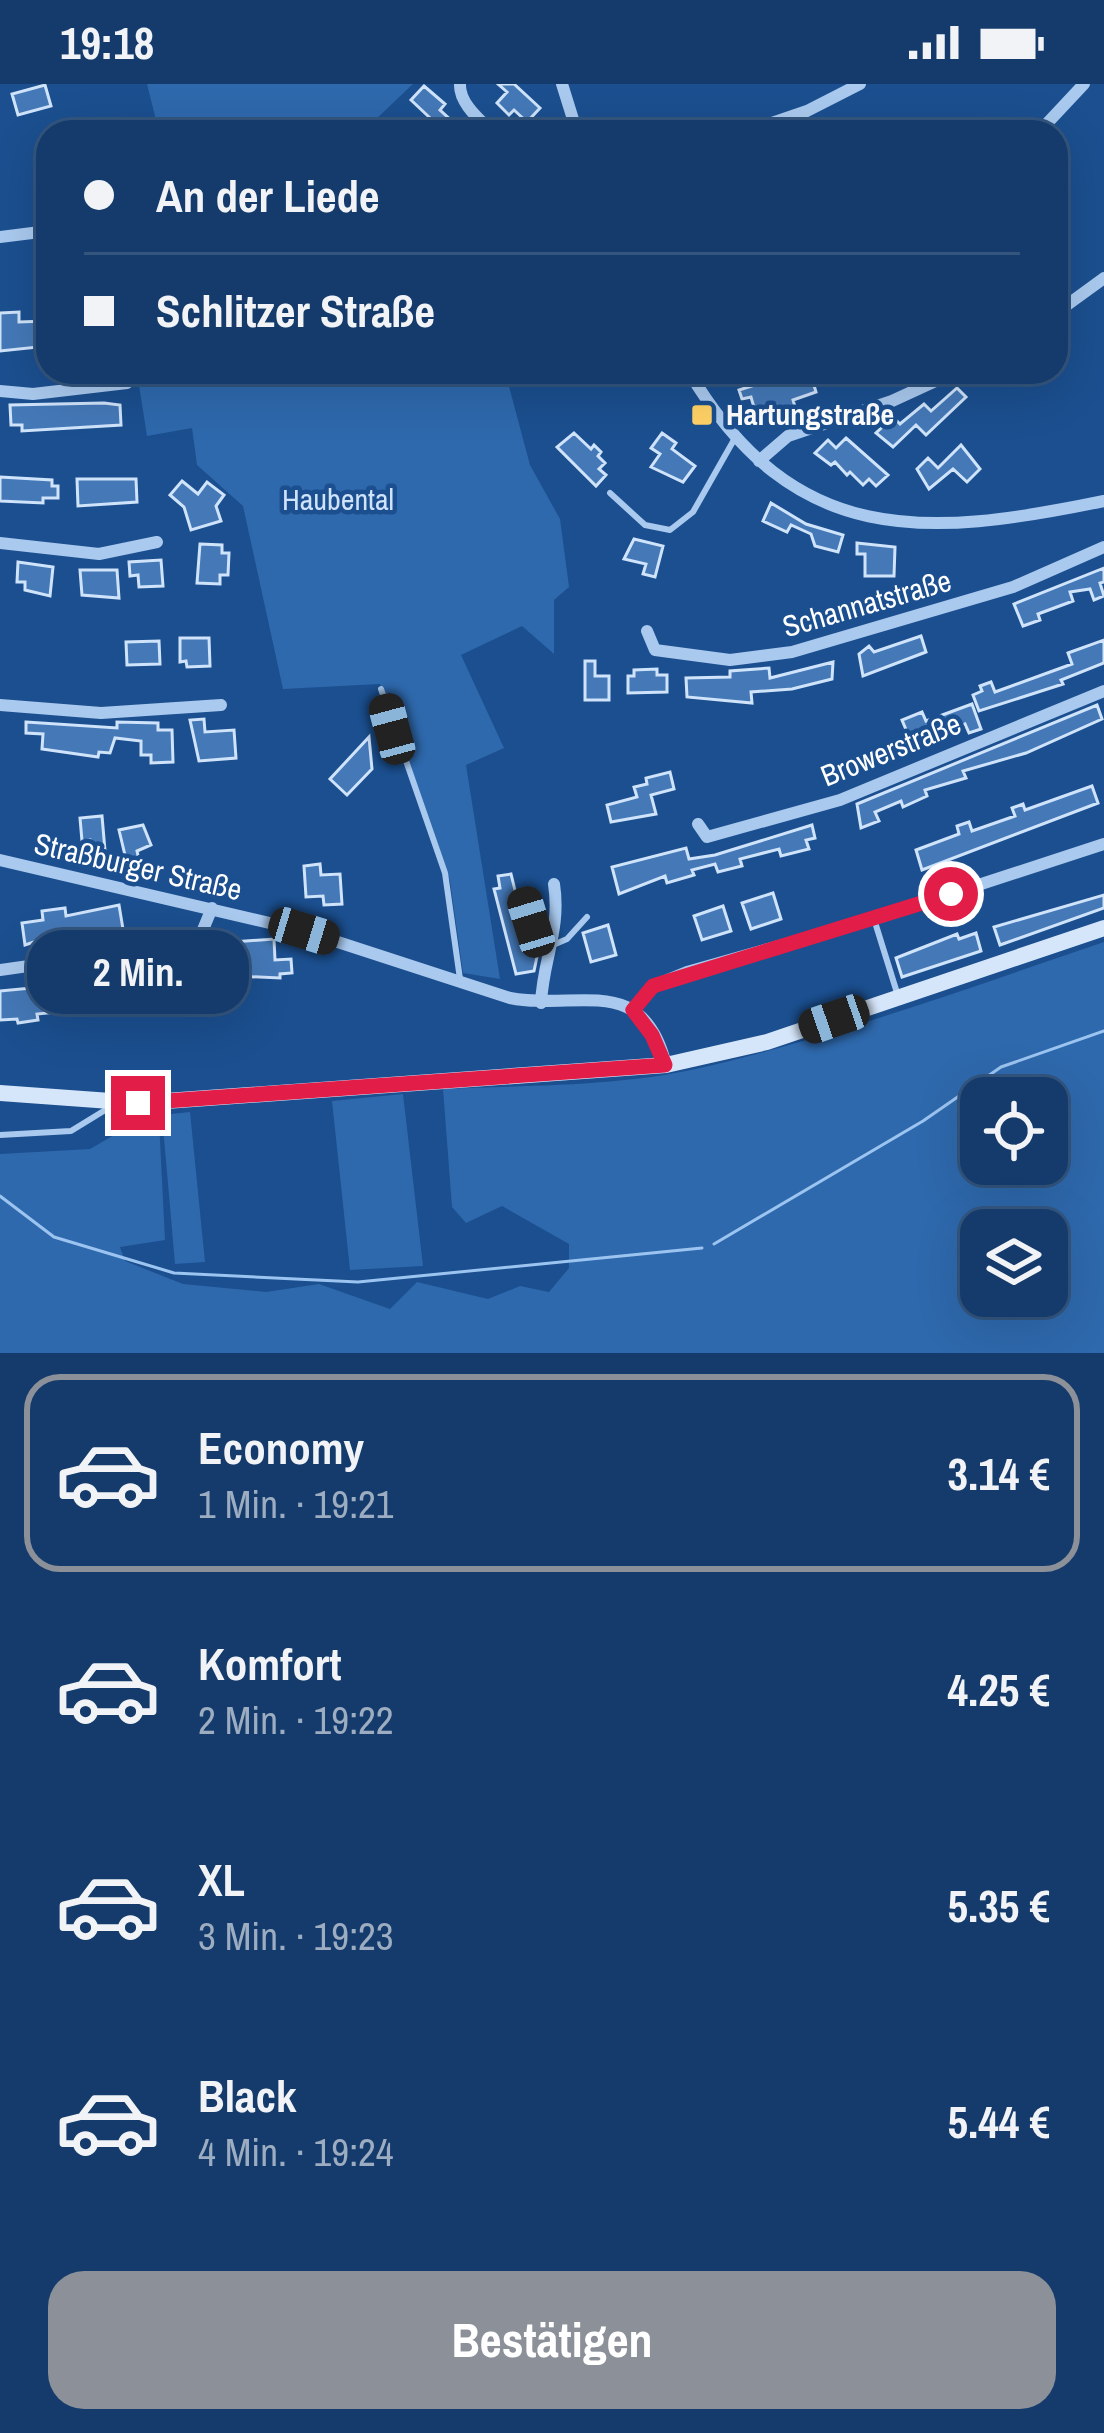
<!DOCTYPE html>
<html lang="de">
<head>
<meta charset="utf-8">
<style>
  body { margin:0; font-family:"Archivo Narrow",sans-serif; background:#1d4271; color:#f1f3f6; height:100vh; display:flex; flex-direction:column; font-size:45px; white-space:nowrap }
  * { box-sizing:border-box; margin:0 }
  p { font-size:39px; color:#9dadc1 }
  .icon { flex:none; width:66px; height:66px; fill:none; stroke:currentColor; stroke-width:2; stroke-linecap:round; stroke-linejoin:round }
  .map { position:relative; height:1269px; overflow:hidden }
  .sheet { display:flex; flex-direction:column; background:#143b6b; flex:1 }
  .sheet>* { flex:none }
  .hud { position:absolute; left:36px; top:36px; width:1032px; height:264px; border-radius:36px; box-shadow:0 12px 48px #0002,0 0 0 3px #33557e; display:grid; align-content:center; height:264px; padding:0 48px; background:#143b6b }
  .fabs { position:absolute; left:960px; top:993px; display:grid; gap:24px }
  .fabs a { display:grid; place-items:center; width:108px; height:108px; border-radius:24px; background:#143b6b; box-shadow:0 12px 48px #0002,0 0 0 3px #33557e; font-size:60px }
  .end { position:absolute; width:54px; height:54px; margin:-27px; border:15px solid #e11d48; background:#fff; box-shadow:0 0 0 6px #fff }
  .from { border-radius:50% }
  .bubble { position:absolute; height:84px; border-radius:36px; background:#143b6b; box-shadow:0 12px 48px #0002,0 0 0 3px #33557e; font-size:39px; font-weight:800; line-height:84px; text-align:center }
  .car { position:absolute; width:36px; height:72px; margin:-36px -18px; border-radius:15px; box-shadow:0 0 9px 3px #0007; background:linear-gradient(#222 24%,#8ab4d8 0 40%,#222 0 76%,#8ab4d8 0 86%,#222 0) }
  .hud b { display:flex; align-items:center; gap:42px; height:114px; font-size:45px }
  .hud b+b { border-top:3px solid #33557e }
  .hud i { width:30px; height:30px; background:#f1f3f6 }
  ul { padding:21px 0 0; list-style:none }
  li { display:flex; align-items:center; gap:36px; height:198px; margin:0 24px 18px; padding:0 24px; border:6px solid transparent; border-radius:36px }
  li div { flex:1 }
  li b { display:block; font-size:45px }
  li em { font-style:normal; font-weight:800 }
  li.on { border-color:#8c9099 }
  li>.icon { width:108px; height:108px; stroke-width:1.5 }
  .action { display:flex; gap:24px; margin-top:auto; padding:24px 48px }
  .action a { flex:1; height:138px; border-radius:36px; background:#8c9099; color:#fff; font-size:48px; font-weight:800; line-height:138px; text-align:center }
  .status { display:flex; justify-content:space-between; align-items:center; height:84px; padding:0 60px; background:#143b6b; direction:ltr }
  .status svg { height:33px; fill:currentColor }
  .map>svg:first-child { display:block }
</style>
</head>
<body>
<div class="status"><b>19:18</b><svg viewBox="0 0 49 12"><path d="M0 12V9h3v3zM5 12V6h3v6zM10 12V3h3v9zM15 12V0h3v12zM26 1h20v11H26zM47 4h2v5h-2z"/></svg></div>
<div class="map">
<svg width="1104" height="1269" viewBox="0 0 1104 1269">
  <rect width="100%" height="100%" fill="#1b4f8f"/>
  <!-- green -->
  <path fill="#2e69ad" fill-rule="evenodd" d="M147,0H413L376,35L386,48H159Z
    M137,288H502L507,295L530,381L560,435L569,503L554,516V570L522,542L461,571L504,664L466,681L500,895L463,889L450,797L380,600L283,605L243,422L197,381L192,344L147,352Z
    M1104,858V1269H0V1070L90,1065L128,1043L159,1036L165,1156L120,1163L125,1177L183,1200L266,1208L319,1200L390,1225L417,1198L488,1215L520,1202L549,1208L569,1184V1160L502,1122L466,1139L452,1123L443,1005C531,1001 623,1003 709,982C843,950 974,902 1104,858ZM981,1014H1047V1080H981ZM981,1146H1047V1212H981Z
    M403,1010L423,1182L350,1186L332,1017Z
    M190,1028L205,1178L175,1180L162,1031Z"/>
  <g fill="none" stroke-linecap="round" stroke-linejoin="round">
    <!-- stream -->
    <path stroke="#9cc4f0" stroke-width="3" d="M0,1112L54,1153L174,1189L358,1198L702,1164
      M714,1160L923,1037L1001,983L1104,947"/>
  </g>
  <!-- building -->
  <path fill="#4478b7" stroke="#cfe3fa" stroke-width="3" d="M498,0H514L540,24L527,38L514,26L509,31L497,19L507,8Z
    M45,1L51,22L18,31L12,10Z
    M424,2L445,20L440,26L464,48H445L411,16Z
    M19,228V238L48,237V262L0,267V229Z
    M779,288H810L816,308L793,316L798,333L781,338L776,321L755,327L751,313L742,315L739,306L780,293Z
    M957,304L966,313L926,351L916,341L893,363L876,349L893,333L900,340L924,320L931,327Z
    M104,319L120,321L121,341L22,347V341H11L10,321Z
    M574,349L591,365L594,361L601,368L598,372L605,379L599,385L606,391L596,402L557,363Z
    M662,349L676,359L672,365L695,382L683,398L651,383L660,370L651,364Z
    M846,354L888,391L876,402L869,395L863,401L850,388L847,391L835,378L831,381L815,369L828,356L836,364Z
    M961,361L980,385L967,398L953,385L929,405L917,385L928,374L938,384Z
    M0,393L52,396V402H58V414H43V419L0,417Z
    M77,395H136L137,418L78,422Z
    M182,397L198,410L207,398L224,411L216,422L221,437L191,446L184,423L170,411Z
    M771,419L806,440L843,451L838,468L815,462L811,450L791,441L787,448L763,437Z
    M634,455L663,462L655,493L643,490L646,480L624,475Z
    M857,459L895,463L894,492H865V470H857Z
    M200,460L222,461V469H229L228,491H220V500L197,499Z
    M161,476L163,502L139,503L138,491L130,492L129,478Z
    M18,478L53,483L50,512L25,506V498H17Z
    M1104,484V498L1100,499L1104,512L1094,516L1090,505L1070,508L1073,517L1038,530L1040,536L1023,542L1014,520Z
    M80,486H117L119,514L82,511Z
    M921,552L926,568L863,592L859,570L869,562L874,568Z
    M180,554H209L210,582L187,583L186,577L180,578Z
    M1104,556V579L1061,596L1063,600L979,627L973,611L982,607L980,602L991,598L995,608L1072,580L1068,569Z
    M159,557L160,580L127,581L126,558Z
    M585,577H595V592H609V616H585Z
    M833,578L832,595L792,605L751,608L752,619L687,613L686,594L730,593V587L769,584L770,594Z
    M657,585V591H667V608L628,609V592H634V586Z
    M972,620L981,645L969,649L965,640L944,648L942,642L910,655L902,636L922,628L926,637Z
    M1097,621L1102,635L1026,669L963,687L966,694L925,706L927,712L903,723L901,717L875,728L879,737L861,744L857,720Z
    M204,635L205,648L234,646L236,674L199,677L190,636Z
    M26,638L117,644V638L158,639V646H172L173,678L151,679V671H141V657L115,654L110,669L99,668L98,673L42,665L43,650L26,649Z
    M369,653L372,685L347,711L330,695Z
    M670,688L674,705L651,711L656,730L611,738L607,721L637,713L634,703L647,700L646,694Z
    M1092,702L1098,719L922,786L916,766L959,750L957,742L969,738L972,747L1015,732L1012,724L1023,720L1025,726Z
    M102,732L106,778L94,780L90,756L82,757L80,734Z
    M143,741L151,761L137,767L141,785L129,788L119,746Z
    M812,741L815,754L806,756L809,765L781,772L779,765L740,775L742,782L718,788L715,780L692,786L694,791L667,799L665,792L619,810L612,783L686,764L689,775L715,771Z
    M320,780L321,791L340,790L342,820L324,821L323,812L306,813L304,782Z
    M511,790L529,863L536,862L538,868L534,887L516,890L494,805L500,804L498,792Z
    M773,809L781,835L751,845L742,819Z
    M1104,811V824L1000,861L994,843Z
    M119,821L123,845L90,853L91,863L69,862L67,847L25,861L22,839L43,836L42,827L65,824L66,832Z
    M723,822L731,847L702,856L694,832Z
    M608,841L616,871L591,878L583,849Z
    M976,849L981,867L902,893L896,874L957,850L959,855Z
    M274,855L275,876L291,875L292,889L280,890V894L235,892L233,858Z
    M140,880L147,919L37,930L38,936L18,939L17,935L0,936V907L127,895L124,883Z"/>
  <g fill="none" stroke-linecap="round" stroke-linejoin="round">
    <!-- service -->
    <path stroke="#a9c9ee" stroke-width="6" d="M610,409L645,441L670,446L693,428L735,354
      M381,605L445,789L460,895
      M523,812L547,869
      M874,835L898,912
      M553,861L567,855L587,833
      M0,1051L71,1047L115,1020"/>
    <!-- minor -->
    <path stroke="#a9c9ee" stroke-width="12" d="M460,0C459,19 479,35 492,48
      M562,0L577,48
      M745,48L807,27L860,0
      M1039,48L1084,0
      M0,153L48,147
      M1056,229L1104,194
      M658,288L690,290
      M689,288C794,464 925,454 1104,417
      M0,307L33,310L127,299
      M759,377L788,352L892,317L955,288
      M0,459L99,470L157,458
      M647,547L655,566L730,576L792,568L1013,503L1104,463
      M0,621L101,629L221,621
      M698,740L707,753L840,716L1104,607
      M0,776L304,847L510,914C576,927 643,887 666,981
      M0,886L183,860L202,848L212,824
      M541,919C543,875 561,846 554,800
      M633,926L653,902L687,888L874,835L1104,760"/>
    <!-- secondary -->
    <path stroke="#d6e6fa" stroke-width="16" d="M0,1009L138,1019L666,981L767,958L1104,844"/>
  </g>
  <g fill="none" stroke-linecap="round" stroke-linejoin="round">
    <!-- route -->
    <path stroke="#e11d48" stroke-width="15" d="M138,1019L665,981L652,951L633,926L653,902L951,810"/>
  </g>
  <!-- markers -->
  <rect fill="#ffd166" stroke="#1b4f8f" stroke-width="4.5" x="690" y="319" width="24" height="24" rx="6"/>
  <g text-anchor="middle" stroke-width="9" stroke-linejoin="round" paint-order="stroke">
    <!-- poi labels -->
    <g font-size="30" font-weight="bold" fill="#fff" stroke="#1b4f8f" text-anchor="start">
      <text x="726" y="341">Hartungstraße</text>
    </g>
    <!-- park labels -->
    <g font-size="30" fill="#cfe3fa" stroke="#1b4f8f">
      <text x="338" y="426">Haubental</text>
    </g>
    <!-- street labels -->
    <g font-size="30" fill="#fff" stroke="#1b4f8f">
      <text transform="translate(867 520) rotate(-16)" y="10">Schannatstraße</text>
      <text transform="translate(891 666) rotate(-22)" y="10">Browerstraße</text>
      <text transform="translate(138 783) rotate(13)" y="10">Straßburger Straße</text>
    </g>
  </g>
</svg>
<div class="fabs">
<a><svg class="icon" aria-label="locate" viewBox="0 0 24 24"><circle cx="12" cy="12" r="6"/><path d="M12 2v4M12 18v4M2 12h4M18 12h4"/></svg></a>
<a><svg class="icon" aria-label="layers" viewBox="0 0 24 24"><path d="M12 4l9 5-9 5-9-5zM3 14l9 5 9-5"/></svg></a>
</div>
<i class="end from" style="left:951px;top:810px"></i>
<i class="end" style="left:138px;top:1019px"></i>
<div class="bubble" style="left:27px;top:846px;width:222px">2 Min.</div>
<i class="car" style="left:392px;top:645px;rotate:345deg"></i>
<i class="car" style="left:531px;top:838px;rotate:343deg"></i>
<i class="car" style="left:304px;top:847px;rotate:107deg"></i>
<i class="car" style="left:834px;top:935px;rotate:251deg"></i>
<div class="hud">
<b><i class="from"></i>An der Liede</b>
<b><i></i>Schlitzer Straße</b>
</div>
</div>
<section class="sheet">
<ul>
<li class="on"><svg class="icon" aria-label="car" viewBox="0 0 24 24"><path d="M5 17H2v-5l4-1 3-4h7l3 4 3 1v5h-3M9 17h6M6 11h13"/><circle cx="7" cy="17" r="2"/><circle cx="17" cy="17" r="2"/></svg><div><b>Economy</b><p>1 Min. · 19:21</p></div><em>3.14 €</em></li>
<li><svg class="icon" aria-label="car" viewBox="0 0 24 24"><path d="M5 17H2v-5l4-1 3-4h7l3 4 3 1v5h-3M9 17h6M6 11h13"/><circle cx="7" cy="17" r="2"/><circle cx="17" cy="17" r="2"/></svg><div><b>Komfort</b><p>2 Min. · 19:22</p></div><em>4.25 €</em></li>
<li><svg class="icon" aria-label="car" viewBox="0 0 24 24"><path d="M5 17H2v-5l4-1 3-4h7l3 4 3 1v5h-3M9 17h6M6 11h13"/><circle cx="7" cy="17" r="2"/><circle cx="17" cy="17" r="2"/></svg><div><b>XL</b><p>3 Min. · 19:23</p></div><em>5.35 €</em></li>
<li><svg class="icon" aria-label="car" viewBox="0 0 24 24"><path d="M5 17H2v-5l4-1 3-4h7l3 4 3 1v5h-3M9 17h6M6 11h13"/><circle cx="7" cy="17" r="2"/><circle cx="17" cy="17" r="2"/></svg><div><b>Black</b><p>4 Min. · 19:24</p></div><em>5.44 €</em></li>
</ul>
<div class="action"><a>Bestätigen</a></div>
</section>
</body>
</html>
